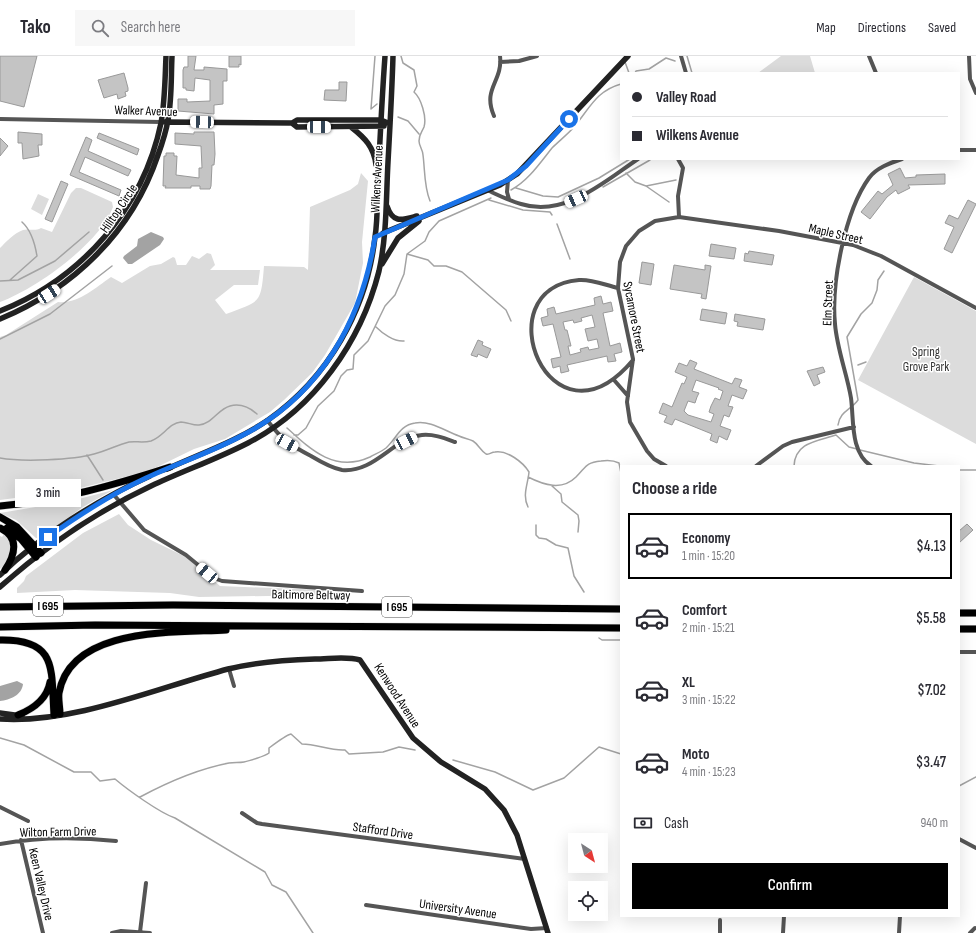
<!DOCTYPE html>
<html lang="en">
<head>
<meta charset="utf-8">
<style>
  body { margin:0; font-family:"Sofia Sans Condensed",sans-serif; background:#f7f7f7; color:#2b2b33; height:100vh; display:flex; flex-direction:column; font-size:15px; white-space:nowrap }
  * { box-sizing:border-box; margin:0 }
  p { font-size:13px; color:#7c7c81 }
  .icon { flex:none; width:22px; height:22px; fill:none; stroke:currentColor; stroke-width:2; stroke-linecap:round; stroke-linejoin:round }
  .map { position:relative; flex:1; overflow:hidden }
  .details { position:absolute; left:620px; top:409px; width:340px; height:452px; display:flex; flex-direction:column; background:#fff; border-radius:0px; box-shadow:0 4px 16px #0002 }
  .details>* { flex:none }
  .banner { position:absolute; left:620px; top:16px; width:340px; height:88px; border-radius:0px; box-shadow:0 4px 16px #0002; display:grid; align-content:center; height:88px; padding:0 12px; background:#fff }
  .needle { width:26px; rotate:144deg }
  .controls { position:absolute; left:568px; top:777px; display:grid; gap:8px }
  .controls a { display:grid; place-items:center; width:40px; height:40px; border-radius:0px; background:#fff; box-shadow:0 4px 16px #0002; font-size:20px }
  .end { position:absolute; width:18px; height:18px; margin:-9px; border:5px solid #1a73e8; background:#fff; box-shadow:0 0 0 2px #fff }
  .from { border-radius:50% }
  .bubble { position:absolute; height:28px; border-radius:0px; background:#fff; box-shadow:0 4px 16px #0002; font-size:13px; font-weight:600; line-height:28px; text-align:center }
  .car { position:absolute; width:12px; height:24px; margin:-12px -6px; border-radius:5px; box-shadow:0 0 3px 1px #0007; background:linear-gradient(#fff 24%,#345 0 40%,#fff 0 76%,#345 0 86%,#fff 0) }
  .banner b { display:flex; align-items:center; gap:14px; height:38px; font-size:15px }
  .banner b+b { border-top:1px solid #e1e1e2 }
  .banner i { width:10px; height:10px; background:#2b2b33 }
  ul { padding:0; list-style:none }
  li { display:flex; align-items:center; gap:12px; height:66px; margin:0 8px 6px; padding:0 4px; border:2px solid transparent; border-radius:0px }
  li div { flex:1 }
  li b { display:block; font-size:15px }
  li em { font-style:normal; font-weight:600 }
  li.current { border-color:#000 }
  li>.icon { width:36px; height:36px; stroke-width:1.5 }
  h2 { padding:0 12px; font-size:18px; line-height:48px }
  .pay { display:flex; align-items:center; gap:10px; height:44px; padding:0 12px; font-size:15px }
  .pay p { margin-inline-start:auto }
  .action { display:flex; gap:8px; margin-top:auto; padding:8px 12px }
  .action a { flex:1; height:46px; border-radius:0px; background:#000; color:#fff; font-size:16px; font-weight:600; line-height:46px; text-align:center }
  header { display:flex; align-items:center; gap:24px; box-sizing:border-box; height:56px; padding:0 20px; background:#fff; border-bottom:1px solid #e1e1e2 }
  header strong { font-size:19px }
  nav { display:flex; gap:22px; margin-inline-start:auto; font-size:14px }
  .search { width:280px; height:36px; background:#f7f7f7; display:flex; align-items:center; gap:10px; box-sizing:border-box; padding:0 14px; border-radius:0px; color:#7c7c81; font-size:15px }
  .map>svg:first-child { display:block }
</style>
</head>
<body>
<header>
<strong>Tako</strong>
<div class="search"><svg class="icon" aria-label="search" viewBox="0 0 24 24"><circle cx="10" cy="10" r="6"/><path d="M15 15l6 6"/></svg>Search here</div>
<nav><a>Map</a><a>Directions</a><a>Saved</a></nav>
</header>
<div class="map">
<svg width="976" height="877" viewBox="0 0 976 877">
  <rect width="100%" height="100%" fill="#fff"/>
  <!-- green -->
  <path fill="#dcdcdc" d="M781,0H810L815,17H758Z
    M361,117L368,125L362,186L363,207L355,247L325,299L312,317L284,344L270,356L225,383L194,393L149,415L68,435L0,444V281L6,279L58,246C78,248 95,232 111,221L122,227L150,210L161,208L173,201L175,202L177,209H186L192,200L199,203L207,197L211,198L215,209L210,214H260L258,229H234L215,244L226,258C260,245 261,249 264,210L304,211L308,214L310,151L350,134L358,128Z
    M76,132H81L112,146L113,151C100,187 36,233 0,246V192C6,186 14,177 23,174C29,172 34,176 41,172L52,176L71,137Z
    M38,138L49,143L42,159L31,153Z
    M914,221L976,255V388L858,324Z
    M113,434L83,451L40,482H36L16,464L0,457L71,445Z
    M119,458L128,469L151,484L186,501L220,530L324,534L325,539L199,541L170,537L75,534L17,537V532L24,525L26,520L83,477Z
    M5,477C15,492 13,501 0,513V480L2,481Z"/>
  <!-- water -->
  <path fill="#a3a3a3" d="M151,176L163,181L164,183L160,189L132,208H128L123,202L124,200L137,190L138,183Z
    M17,625L23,628C22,639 10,644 0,645V630Z"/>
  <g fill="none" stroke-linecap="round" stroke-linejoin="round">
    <!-- stream -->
    <path stroke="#a3a3a3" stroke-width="1.5" d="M401,0L403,7L414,14L417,30L414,36C421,42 427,61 424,71C422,76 419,78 419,85C419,90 423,94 423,99C425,114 424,131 430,145
      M687,0L692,17
      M625,6L629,17
      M635,17L636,15L649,13L666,2L675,5
      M371,53L375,0
      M371,53L377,48
      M398,61L408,65L419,78
      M626,117L635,126L646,130L669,146
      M646,130L676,124
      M603,131L650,104
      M516,132L543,140L558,141L599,122L630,103
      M511,134C528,125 540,107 552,92C559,85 568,78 574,71C590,52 596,35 621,28
      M489,144L523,154L550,156L552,159
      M557,168L570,203
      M407,198L428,204L434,210H446L462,216L506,254L511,265
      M10,224L37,200C35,188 31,174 22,166
      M0,225L18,224L55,205L89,176
      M376,271C382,277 394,286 404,285
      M0,283L50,258L112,210
      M858,309L866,306
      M838,369C840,355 851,354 858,344L847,281L861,258L872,247L877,234L878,224L884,215
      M287,372C311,394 335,417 370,401C375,398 381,396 386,392C396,383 400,369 415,367C430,364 445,375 459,380C463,382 469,383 473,385C478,388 480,394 486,398C490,399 491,396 495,396C507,394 523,406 529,416C528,428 522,439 528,451
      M294,379H298L306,372L318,350L334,335L341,320L347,314L353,313L354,299L368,285L385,250L395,239L404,218L407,198L425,185L429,176L439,165L491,142
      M860,394L914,407L939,410
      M87,399L103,424
      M0,402C22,406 73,404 94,398C106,395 117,389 129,386C136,385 143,387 151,385C163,381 169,367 181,366C187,366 194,370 199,369C212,368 218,353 230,350C241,347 249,351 257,358
      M794,410C795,386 818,385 836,379L849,391L857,393
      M959,414H976
      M528,421C544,429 562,435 576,421C587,410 585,407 601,405C607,404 613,404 619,407L621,417
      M552,430L561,438L562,446L578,459L579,465L578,476
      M536,469V479L539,482L546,483L556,489L568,492L574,520L584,536
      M599,582L602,584H621
      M0,682L24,689L74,716H91L100,725L115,723C128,734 160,757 175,762L265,816L272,829L286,836L313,877
      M453,704L495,716L533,734L564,722L599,691L621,698
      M959,730L976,721
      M140,741C168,726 198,713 229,707C234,706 239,707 244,706C249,705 265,700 269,697V692C273,689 287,679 291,678L302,688C317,688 330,695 345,694L349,698L383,696L399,691L415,694"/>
  </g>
  <!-- building -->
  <path fill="#c4c4c4" stroke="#999" fill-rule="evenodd" d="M0,0H37L24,51L0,45Z
    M188,0H196L194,14H204V11L227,13V25H223V48L214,49V58L178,55V43H187V46L210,45V24L195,22L194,35L186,34V32H183V14L184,11H188Z
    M229,0H241V9L239,8V11H229Z
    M124,17L128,32V35L125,36L126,40L118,43L117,38L104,42L98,24Z
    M339,26H347L346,45L324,44L325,34H339Z
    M18,76L42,78V89H38L39,100L23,103L22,87H18Z
    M194,76H214L215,98L214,109H212L211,130L210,133H200V130H191V132H165L166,130H163L164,100H166V97H174V100H177L176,119L199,122V112H202L201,90L175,88V77L194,78Z
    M99,77L139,93L137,99L97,82Z
    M86,81L92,84L88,95L131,114L128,120L85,101L79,116L121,134L119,140L70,119Z
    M0,82L8,90L0,100Z
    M900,112L905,122L916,121V119L945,118V128L908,129L910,132L898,138L896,134L887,141L870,163L861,156L878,135L882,138L893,129L888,118Z
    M61,125L68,128L52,166L45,163Z
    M968,144L976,148L952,197L944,193L954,171L945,167L949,159L958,163Z
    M711,188L736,192L734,203L709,200Z
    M749,195L774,199L772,209L744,205L745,197L748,198Z
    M642,206L654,208L651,229L639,227Z
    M674,209L705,214V209L711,210L706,243L701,242L702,238L670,233Z
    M601,240L603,248L611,246L613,255L603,257L610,290L620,287L622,296L614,298L616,305L608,306L607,300L567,309L569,315L561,317L560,310L553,312L551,303L561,301L553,268L543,270L541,262L548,260L547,253L554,251L556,258L595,249L594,242ZM592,259L595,271L585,273L588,285L597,283L599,292L589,294L588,291L580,293L581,296L570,299L568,290H571L567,274H565L563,266L573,264L574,267L582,265L581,262Z
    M702,253L727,257L725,268L700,264Z
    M735,258L765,263L763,274L737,270L738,266L734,265Z
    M478,284L483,286L482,289L491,293L487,302L478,298L477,301L471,299Z
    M690,304L697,307L694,313L732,328L735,322L742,324L739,331L747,334L743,343L732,339L728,350L733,351L729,361L724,359L720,370L731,374L727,384L719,380L717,387L710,384L712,378L675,363L672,369L664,366L667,360L659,357L663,347L672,351L682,327L684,328L687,321L675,316L679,307L687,310ZM696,324L719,332L718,333L723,335L720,344L715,342L711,350L709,356L714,358L711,366L688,359L684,355L688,345L695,347L697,341L699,337L692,335Z
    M823,311L825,316L817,319L820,327L814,330L807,315Z
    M967,468L973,474L959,487V475Z"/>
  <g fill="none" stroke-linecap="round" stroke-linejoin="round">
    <defs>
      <path id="highway" d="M0,450C59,445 114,429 170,411
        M0,461L17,471L41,497
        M0,472C20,481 15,499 5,514
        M7,472L21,483L36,501
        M0,551L173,549L621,553
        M959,557H976
        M0,571L95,569L621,572
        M959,573H976
        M0,584C58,583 51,613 54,659
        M60,658C60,651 58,643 59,637C71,570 176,577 226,574
        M18,659C33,653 47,643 50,626"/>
    </defs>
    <!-- highway casing -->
    <use href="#highway" stroke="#dbdbdb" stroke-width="8"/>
    <!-- street -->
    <path stroke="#555" stroke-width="4" d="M681,0L686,17
      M869,0L876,17
      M969,0L970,23L976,37
      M500,6L519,5L537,0
      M494,60C482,32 503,26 500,0
      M0,63L161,66
      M959,94H976
      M678,103L683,112L678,140L679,161
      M508,124L507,136L509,143
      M487,134C498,139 510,145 521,148C565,162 605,125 638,103
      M618,232C605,229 592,223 579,224C482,232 550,403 633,304
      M614,324L628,340
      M267,364C282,384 290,389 311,400C321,406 331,412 342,414C375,417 393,382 422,379C434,378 444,382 455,386
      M666,410L654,403L647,395L630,366L627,346L633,303L618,232L620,206L626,190L639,175L655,165L679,161L779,175L853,189L881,200L976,252
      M756,410L783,390L792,386L854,371
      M871,410C850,396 854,364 851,342C847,318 837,293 835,268C831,228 845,155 869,122C876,112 890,107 902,103
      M114,439L144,474L186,499L214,522L222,525L362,535
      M959,596H976
      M229,613L234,630
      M0,751L28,765
      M242,757L257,767L262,768L525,803
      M959,783L976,792
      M21,784L43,877
      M0,788C39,781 77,781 116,785
      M366,849L531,873L547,872
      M720,864V877
      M140,876L146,827
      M112,877L121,875L150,877
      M783,877L784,860
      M899,877L900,860
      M970,877L975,872"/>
    <!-- secondary -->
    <path stroke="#222" stroke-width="5.5" d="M165,66L292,67L297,64H381L390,68
      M292,67L297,71L384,70
      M351,71C365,82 374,91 376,109
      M387,150C393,168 402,164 417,160
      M383,177L500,129L517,118L628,0
      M382,208L398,182L419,165
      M0,255C81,223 143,153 161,67C165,45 165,22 166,0
      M0,263C74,232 132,176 158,99C162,88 166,76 168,64C172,43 171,21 172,0
      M167,413C202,397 237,385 268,364C328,322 367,254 375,181C378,162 377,143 378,124C380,83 382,41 385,0
      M0,519C41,479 99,443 150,420
      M0,531C45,491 96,456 151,430C183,415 217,403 248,387C314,353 361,286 379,215C387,179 386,142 388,106C390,70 392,35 393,0
      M0,657L22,660
      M0,663C73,668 157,632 228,613C256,606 286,604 315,603C329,603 347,600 360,604L413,682L441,706L485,733L504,754L517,779L548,877"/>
    <!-- highway -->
    <use href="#highway" stroke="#000" stroke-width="7"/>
  </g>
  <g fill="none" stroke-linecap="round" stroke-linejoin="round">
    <!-- route -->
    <path stroke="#1a73e8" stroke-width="5" d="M48,481C79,459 111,438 146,422C178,407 212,396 243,379C321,339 362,264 375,181L508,124L526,110L569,63"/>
  </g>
  <g text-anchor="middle" stroke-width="3" stroke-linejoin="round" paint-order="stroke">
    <!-- shield labels -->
    <g fill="#fff" stroke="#4c4c4c" stroke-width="1">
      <rect x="33" y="540" width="30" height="20" rx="3"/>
      <rect x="382" y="541" width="30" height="20" rx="3"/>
    </g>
    <g font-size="12" font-weight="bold" fill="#000">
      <text x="48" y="554">I 695</text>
      <text x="397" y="555">I 695</text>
    </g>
    <!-- street labels -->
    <g font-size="13" fill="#000" stroke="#fff">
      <text transform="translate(146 54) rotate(2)" y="5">Walker Avenue</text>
      <text transform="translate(376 123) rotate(-87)" y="5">Wilkens Avenue</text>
      <text transform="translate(118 152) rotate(-56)" y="5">Hilltop Circle</text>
      <text transform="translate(836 177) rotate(13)" y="5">Maple Street</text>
      <text transform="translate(827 247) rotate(-88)" y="5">Elm Street</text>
      <text transform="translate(635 261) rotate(79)" y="5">Sycamore Street</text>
      <text transform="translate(311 538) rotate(1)" y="5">Baltimore Beltway</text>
      <text transform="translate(398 639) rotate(57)" y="5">Kenwood Avenue</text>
      <text transform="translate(383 774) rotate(8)" y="5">Stafford Drive</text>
      <text transform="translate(58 775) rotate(-1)" y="5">Wilton Farm Drive</text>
      <text transform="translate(42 828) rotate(77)" y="5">Keen Valley Drive</text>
      <text transform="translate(458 852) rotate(8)" y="5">University Avenue</text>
    </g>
    <!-- park labels -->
    <g font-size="13" fill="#333" stroke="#fff">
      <text x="926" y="300">Spring<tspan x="926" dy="15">Grove Park</tspan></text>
    </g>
  </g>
</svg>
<div class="controls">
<a><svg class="needle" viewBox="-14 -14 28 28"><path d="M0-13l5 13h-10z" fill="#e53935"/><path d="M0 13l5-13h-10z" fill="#7c7c81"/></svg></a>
<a><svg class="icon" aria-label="locate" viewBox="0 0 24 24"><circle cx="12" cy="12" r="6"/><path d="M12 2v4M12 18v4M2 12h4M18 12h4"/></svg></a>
</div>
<i class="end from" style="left:569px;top:63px"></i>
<i class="end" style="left:48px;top:481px"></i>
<div class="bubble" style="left:15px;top:423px;width:66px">3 min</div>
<i class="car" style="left:202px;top:66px;rotate:272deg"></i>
<i class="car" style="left:319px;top:71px;rotate:91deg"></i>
<i class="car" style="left:576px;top:143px;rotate:246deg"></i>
<i class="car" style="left:49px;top:238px;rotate:57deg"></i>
<i class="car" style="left:406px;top:385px;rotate:63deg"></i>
<i class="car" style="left:287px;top:387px;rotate:119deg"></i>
<i class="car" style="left:207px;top:517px;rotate:310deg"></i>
<div class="banner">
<b><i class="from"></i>Valley Road</b>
<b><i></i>Wilkens Avenue</b>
</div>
<section class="details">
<h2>Choose a ride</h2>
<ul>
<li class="current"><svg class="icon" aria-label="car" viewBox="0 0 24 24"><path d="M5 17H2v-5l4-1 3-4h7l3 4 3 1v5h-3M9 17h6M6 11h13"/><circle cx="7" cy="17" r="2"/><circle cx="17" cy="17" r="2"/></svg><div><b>Economy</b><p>1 min · 15:20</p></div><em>$4.13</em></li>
<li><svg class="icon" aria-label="car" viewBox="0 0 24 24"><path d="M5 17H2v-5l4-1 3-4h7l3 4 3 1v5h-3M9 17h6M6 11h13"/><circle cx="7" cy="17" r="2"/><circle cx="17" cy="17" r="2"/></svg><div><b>Comfort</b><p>2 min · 15:21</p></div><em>$5.58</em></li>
<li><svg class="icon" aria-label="car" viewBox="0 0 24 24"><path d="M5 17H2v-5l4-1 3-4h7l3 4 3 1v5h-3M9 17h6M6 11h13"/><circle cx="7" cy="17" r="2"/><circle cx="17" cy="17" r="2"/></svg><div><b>XL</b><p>3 min · 15:22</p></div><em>$7.02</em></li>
<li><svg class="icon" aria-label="car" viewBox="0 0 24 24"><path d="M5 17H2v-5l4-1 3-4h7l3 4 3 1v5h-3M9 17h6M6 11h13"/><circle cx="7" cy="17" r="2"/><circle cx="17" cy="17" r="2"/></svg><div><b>Moto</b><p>4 min · 15:23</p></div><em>$3.47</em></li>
</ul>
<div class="pay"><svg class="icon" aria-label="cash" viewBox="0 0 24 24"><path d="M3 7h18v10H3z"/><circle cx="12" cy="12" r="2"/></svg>Cash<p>940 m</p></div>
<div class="action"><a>Confirm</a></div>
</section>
</div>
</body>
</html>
